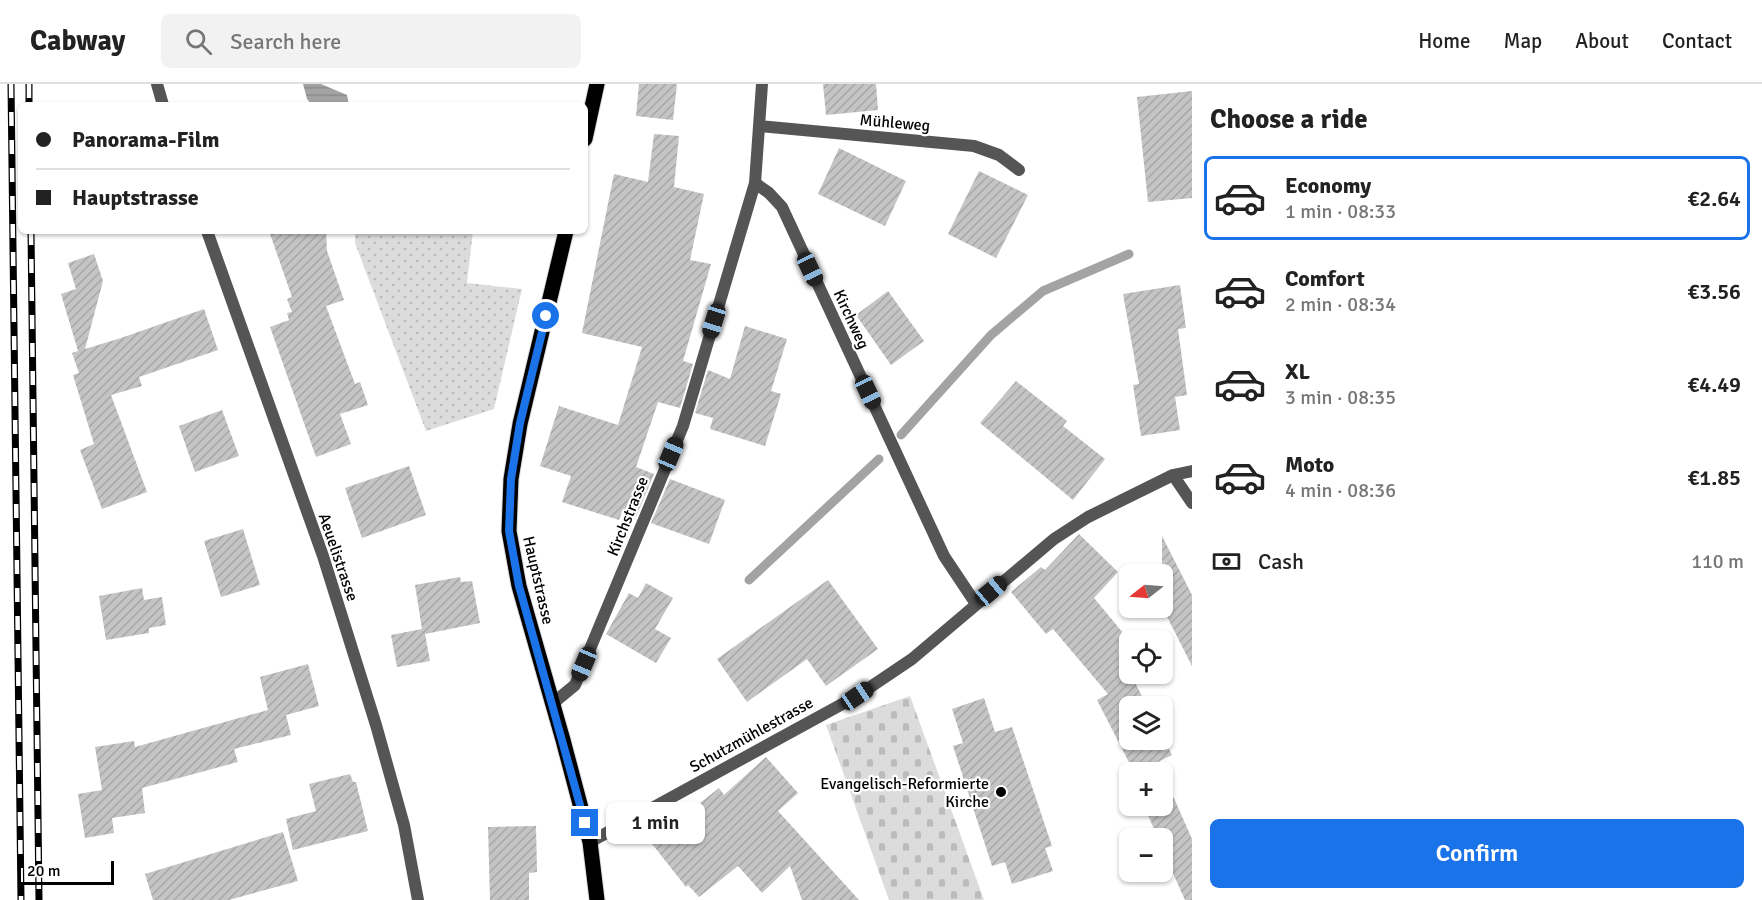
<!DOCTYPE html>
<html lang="en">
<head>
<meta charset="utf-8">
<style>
  body { margin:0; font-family:Signika,sans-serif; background:#f2f2f2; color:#222; height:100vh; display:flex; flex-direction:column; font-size:22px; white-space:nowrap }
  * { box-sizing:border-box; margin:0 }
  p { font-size:20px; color:#767676 }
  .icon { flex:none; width:33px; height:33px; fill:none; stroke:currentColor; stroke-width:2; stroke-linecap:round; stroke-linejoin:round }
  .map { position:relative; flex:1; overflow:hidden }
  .details { display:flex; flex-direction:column; background:#fff; width:570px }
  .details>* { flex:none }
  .hud { position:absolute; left:18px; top:18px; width:570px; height:132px; border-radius:9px; box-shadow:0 2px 4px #0004; display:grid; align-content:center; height:132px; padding:0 18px; background:#fff }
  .needle { width:39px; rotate:253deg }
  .tools { position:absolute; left:1119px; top:480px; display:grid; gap:12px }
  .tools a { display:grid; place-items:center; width:54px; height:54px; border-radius:9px; background:#fff; box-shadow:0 2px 4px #0004; font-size:30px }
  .scale { position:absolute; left:18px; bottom:15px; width:96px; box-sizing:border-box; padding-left:6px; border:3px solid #000; border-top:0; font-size:16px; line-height:21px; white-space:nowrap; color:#000; -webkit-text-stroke:4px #fff; paint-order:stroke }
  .end { position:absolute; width:27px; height:27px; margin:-14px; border:8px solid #1a73e8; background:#fff; box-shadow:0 0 0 3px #fff }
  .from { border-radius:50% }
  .bubble { position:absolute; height:42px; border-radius:9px; background:#fff; box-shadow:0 2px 4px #0004; font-size:20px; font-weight:600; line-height:42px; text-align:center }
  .car { position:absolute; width:18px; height:36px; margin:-18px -9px; border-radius:8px; box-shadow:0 0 4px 2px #0007; background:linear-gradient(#222 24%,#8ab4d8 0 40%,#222 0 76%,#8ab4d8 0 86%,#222 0) }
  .hud b { display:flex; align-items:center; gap:21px; height:57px; font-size:22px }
  .hud b+b { border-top:2px solid #e0e0e0 }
  .hud i { width:15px; height:15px; background:#222 }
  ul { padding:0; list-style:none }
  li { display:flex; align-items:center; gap:18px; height:84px; margin:0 12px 9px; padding:0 6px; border:3px solid transparent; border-radius:9px }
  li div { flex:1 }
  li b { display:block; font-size:22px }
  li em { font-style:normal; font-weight:600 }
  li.active { border-color:#1a73e8 }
  li>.icon { width:54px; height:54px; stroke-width:1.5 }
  h2 { padding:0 18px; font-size:27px; line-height:72px }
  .pay { display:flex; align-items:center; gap:15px; height:66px; padding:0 18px; font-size:22px }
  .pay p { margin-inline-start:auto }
  .action { display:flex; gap:12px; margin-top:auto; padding:12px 18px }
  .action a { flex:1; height:69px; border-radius:9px; background:#1a73e8; color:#fff; font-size:24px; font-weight:600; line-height:69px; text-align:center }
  header { display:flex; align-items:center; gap:36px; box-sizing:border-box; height:84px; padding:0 30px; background:#fff; border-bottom:2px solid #e0e0e0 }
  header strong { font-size:28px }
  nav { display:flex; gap:33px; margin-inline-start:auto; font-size:21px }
  .search { width:420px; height:54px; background:#f2f2f2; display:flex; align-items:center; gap:15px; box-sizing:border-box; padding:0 21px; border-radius:9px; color:#767676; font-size:22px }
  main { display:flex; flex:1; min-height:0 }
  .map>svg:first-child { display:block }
</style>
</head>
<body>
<header>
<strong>Cabway</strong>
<div class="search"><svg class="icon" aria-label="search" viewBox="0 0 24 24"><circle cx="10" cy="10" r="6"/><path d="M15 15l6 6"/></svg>Search here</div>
<nav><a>Home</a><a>Map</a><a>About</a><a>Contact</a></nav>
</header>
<main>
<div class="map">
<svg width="1192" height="816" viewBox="0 0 1192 816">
  <defs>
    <pattern id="green-dots" width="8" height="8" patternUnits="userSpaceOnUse" patternTransform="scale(1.5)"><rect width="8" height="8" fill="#dcdcdc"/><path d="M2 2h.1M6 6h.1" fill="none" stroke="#bbb" stroke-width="1.8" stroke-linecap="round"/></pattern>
    <pattern id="cemetery-stones" width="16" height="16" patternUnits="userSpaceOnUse" patternTransform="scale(1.5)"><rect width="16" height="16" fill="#dcdcdc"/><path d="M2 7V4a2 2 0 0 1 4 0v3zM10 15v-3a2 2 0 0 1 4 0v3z" fill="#bbb"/></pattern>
    <pattern id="water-rules" width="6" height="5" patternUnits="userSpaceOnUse" patternTransform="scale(1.5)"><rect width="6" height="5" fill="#a3a3a3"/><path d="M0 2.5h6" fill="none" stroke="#8b8b8b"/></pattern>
    <pattern id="building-hatch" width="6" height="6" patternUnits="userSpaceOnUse" patternTransform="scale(1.5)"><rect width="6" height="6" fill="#c4c4c4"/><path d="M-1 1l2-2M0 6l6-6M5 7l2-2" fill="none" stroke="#a7a7a7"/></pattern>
  </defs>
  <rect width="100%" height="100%" fill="#fff"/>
  <!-- green -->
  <path fill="url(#green-dots)" d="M355,147H473L467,199L522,205L494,325L426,347L355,159Z"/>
  <!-- cemetery -->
  <path fill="url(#cemetery-stones)" d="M910,612L984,816H889L826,641Z"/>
  <!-- water -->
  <path fill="url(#water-rules)" d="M303,0H321L347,11L349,21H312L307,15Z"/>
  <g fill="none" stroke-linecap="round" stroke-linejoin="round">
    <!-- stream -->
    <path stroke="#a3a3a3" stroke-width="9" d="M901,351L991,251L1043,207L1129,170
      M749,496L879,375"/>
  </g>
  <!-- building -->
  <path fill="url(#building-hatch)" d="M639,0H677L673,36L636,32Z
    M823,0H876L878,26L826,31Z
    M1192,7V114L1148,118L1137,13Z
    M654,50L679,52L674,103L704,110L690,176L711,180L683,277L693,280L680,324L658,318L636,383L654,390L636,433L622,428L619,436L562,418L571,392L540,382L559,322L618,341L642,263L582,249L614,90L648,98Z
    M839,64L906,97L885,142L818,110Z
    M979,87L1028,111L996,174L948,150Z
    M269,147H326L327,167L344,216L326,222L355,300L360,298L368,321L340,330L351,360L316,373L270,243L289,236L287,229L292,228L287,215L292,213Z
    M94,170L103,197L85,265L121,254L204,225L218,266L139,293L142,302L111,311L147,408L102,425L80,366L94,360L73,291L79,289L72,269L78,267L61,210L76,205L68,179Z
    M1180,201L1186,244L1178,245L1187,311L1175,313L1180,346L1141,352L1133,301L1139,300L1123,210Z
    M888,207L924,257L891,281L856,231Z
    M745,242L787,255L771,307L781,310L765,362L710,345L713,334L695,329L708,286L730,295Z
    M1016,297L1067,337L1063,342L1105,375L1073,416L980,339Z
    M222,326L239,372L195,388L179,342Z
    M409,382L426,431L362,454L345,404Z
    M670,395L725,416L709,460L651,439Z
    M243,445L260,501L221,513L204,457Z
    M1079,450L1118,488L1094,514L1129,556L1118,565L1147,622H1130V656H1162V652L1172,671L1158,678L1192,755V816H1185L1162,765V754H1158L1144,722H1162V688H1134L1097,616L1108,610L1053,545L1046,550L1011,508L1041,483L1045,486Z
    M1162,452L1192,511V582L1162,523Z
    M460,493L461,498L472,497L480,539L425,550L430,577L397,583L391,551L422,545L415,501Z
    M828,496L878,565L826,602L807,575L747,618L717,575Z
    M646,499L673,514L655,545L671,554L656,579L606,550L629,509L638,514Z
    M142,504L144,516L162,513L166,541L149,544V549L106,556L99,512Z
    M308,580L319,622L286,631L291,651L234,665L238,678L142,704L145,729L112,734L114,749L85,754L78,710L102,706L95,663L134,657L135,663L268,626L260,593Z
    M984,614L995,648L1012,643L1052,762L1045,764L1053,787L1012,800L1005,778L992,782L953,662L963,659L952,625Z
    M766,673L798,709L778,727L859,816H802L790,782L762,809L738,782L699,813L688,801L686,803L645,751L679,724L685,731L719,704L724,711Z
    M350,690L353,698H356L368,747L293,766L286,735L316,727L309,700Z
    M536,742L537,788L529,789V816H490L488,743Z
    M283,748L298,797L229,816H153L145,790Z"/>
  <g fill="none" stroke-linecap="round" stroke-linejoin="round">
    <defs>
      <path id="primary" d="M585,55L597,0
        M566,147L520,340L511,395L509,447L519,502L563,656L590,758L597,816"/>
    </defs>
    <!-- primary casing -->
    <use href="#primary" stroke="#dbdbdb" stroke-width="17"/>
    <!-- minor -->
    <path stroke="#555" stroke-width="12" d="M157,0L163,21
      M760,42L974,62L999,71L1019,86
      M755,99L769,109L782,123L944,472L976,520
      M207,147L323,472L376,641L404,741L418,816
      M1173,391L1192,419
      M552,620L575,601L683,342L755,99L762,0
      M590,758L857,612L912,575L1054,455L1088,433L1173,391L1192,387"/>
    <!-- primary -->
    <use href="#primary" stroke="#000" stroke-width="15"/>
    <defs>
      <path id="rail" d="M11,0L21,816
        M29,0V21
        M31,147L39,816"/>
    </defs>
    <!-- rail casing -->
    <use href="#rail" stroke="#000" stroke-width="7"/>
    <!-- rail -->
    <use href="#rail" stroke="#fff" stroke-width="4.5" stroke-dasharray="14" stroke-linecap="butt"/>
  </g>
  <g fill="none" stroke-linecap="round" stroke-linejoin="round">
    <!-- route -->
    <path stroke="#1a73e8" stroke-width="8" d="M546,232L520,339L511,395L509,447L519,502L585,739"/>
  </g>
  <!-- markers -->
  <circle fill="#000" stroke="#fff" stroke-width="2" cx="1001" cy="708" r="6"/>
  <g text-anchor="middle" stroke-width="4.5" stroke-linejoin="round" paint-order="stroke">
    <!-- street labels -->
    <g font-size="16" fill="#000" stroke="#fff">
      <text transform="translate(895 38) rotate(5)" y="6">Mühleweg</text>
      <text transform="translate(852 235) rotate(65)" y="6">Kirchweg</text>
      <text transform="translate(627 432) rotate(-68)" y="6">Kirchstrasse</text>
      <text transform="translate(339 473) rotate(71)" y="6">Aeuelistrasse</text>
      <text transform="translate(539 496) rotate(77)" y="6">Hauptstrasse</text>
      <text transform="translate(751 650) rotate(-29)" y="6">Schutzmühlestrasse</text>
    </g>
    <!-- poi labels -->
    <g font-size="16" fill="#000" stroke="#fff" text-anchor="end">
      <text x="989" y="705">Evangelisch-Reformierte<tspan x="989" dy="18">Kirche</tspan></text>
    </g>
  </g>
</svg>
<div class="tools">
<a><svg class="needle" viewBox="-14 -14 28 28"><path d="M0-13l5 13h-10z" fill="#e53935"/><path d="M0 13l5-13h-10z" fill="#767676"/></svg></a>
<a><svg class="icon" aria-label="locate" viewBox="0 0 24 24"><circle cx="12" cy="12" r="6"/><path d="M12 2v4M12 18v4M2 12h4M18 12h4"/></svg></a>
<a><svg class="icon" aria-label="layers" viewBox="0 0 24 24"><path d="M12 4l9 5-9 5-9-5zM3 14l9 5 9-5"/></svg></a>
<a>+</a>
<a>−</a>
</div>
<div class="scale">20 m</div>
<i class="end from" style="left:546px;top:232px"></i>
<i class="end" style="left:585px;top:739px"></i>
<div class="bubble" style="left:606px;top:718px;width:99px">1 min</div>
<i class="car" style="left:810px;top:185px;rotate:155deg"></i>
<i class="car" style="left:714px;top:237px;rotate:197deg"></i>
<i class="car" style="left:868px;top:308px;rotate:155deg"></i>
<i class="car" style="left:671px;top:370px;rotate:23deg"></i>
<i class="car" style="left:991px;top:507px;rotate:50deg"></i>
<i class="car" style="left:584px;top:580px;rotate:203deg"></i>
<i class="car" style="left:857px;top:612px;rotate:56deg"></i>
<div class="hud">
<b><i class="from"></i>Panorama-Film</b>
<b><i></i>Hauptstrasse</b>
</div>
</div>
<section class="details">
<h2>Choose a ride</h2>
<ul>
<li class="active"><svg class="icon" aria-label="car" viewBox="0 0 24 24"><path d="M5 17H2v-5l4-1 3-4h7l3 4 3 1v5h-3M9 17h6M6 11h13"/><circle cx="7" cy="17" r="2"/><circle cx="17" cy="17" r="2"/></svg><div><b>Economy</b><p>1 min · 08:33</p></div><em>€2.64</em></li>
<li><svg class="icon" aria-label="car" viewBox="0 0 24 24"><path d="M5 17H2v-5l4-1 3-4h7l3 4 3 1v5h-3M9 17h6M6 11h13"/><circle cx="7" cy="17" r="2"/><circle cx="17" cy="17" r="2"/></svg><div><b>Comfort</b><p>2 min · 08:34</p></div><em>€3.56</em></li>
<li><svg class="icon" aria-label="car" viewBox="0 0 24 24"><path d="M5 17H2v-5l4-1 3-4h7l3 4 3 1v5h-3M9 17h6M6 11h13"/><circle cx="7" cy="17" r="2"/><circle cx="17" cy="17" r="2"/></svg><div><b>XL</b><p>3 min · 08:35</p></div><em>€4.49</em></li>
<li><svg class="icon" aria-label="car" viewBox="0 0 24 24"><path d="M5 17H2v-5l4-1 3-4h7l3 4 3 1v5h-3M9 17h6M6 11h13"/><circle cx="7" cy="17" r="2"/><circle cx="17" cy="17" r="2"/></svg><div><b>Moto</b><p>4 min · 08:36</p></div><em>€1.85</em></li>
</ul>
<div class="pay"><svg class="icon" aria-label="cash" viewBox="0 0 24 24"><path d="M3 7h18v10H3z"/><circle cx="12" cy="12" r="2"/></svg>Cash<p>110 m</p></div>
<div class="action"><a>Confirm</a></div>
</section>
</main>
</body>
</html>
